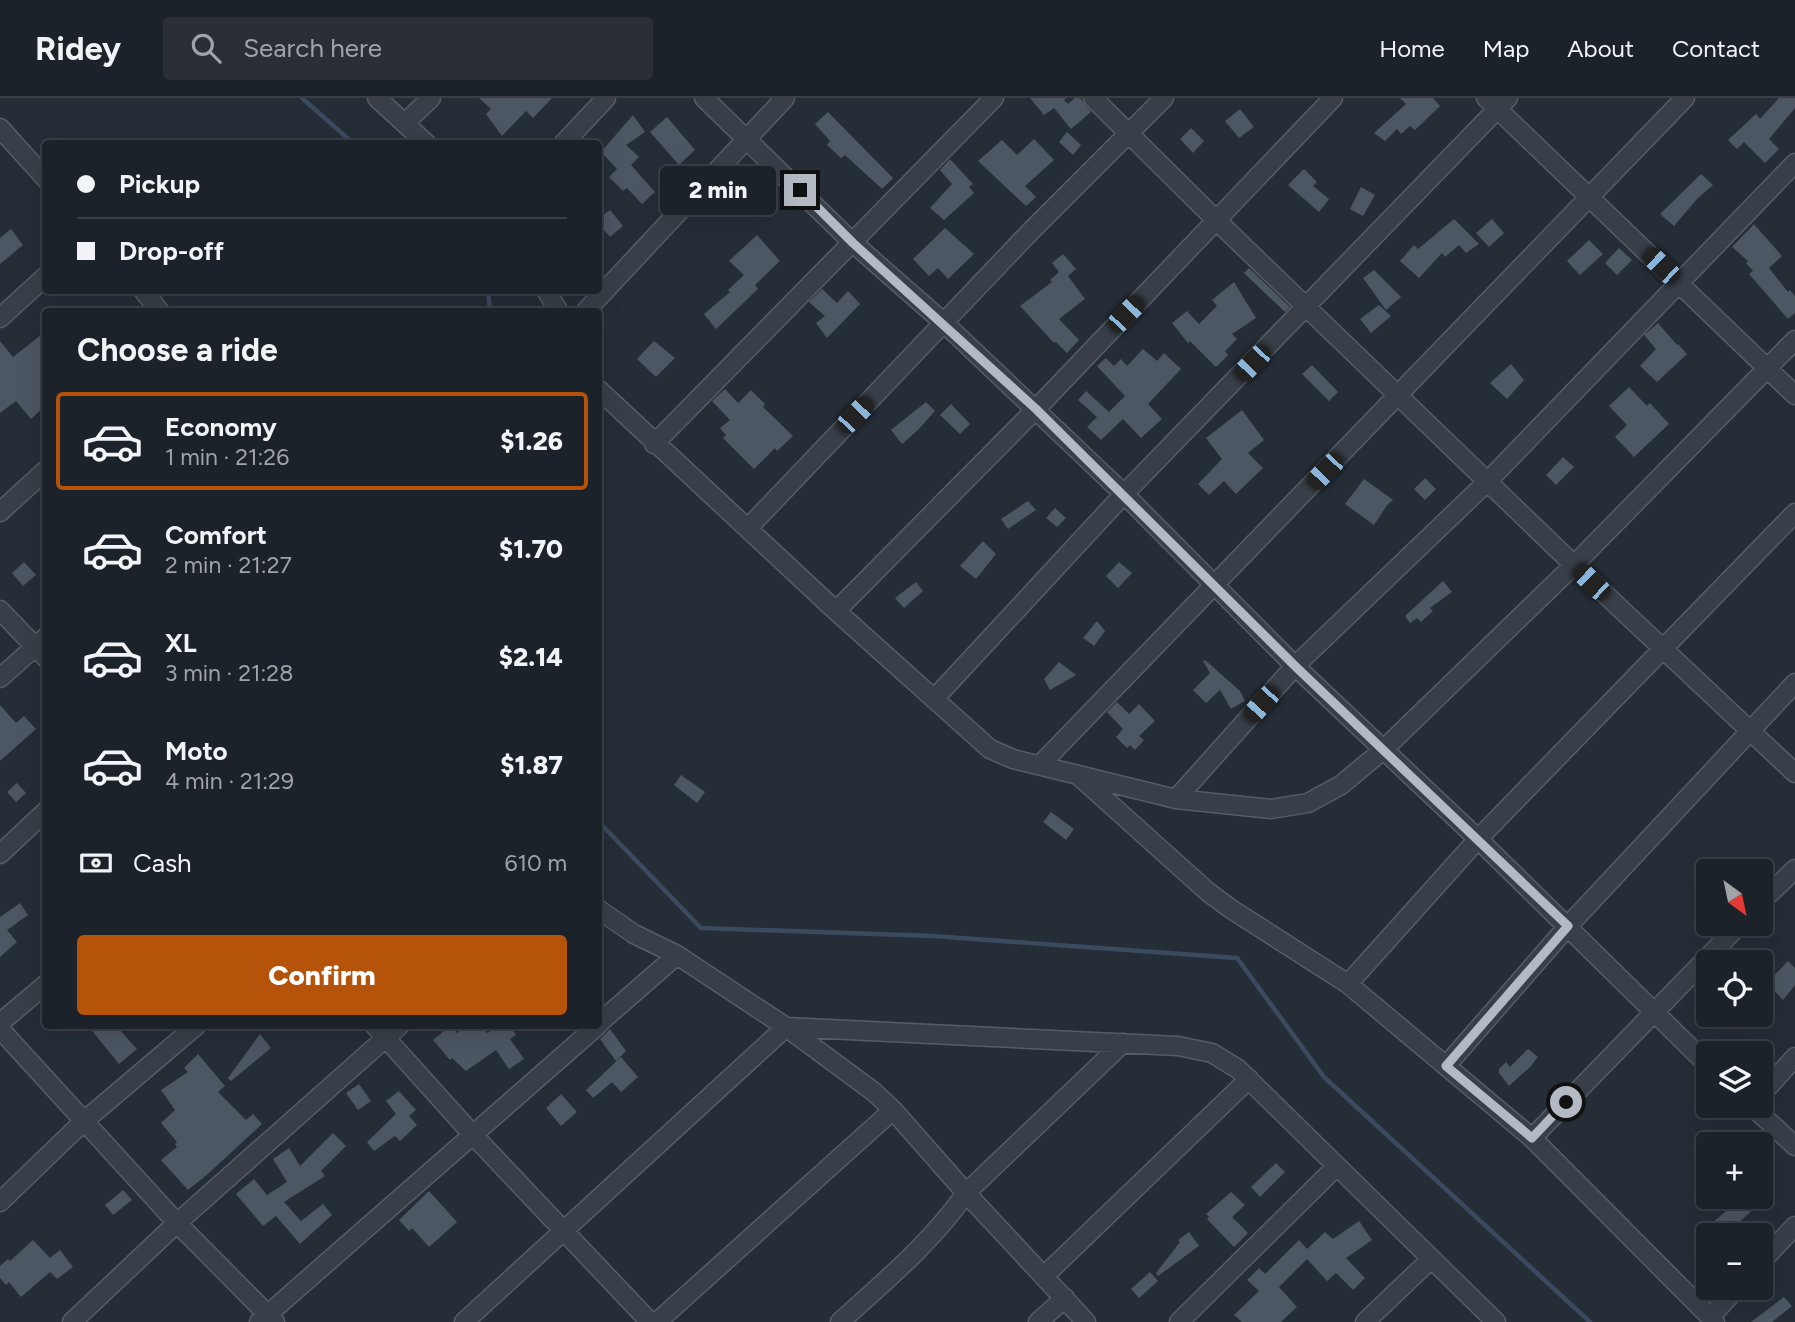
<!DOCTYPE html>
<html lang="en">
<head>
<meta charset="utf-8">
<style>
  body { margin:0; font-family:Figtree,sans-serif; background:#292f35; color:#f1f3f6; height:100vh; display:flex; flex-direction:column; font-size:26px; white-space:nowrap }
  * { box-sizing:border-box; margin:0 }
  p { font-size:23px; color:#a0a4a8 }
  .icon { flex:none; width:38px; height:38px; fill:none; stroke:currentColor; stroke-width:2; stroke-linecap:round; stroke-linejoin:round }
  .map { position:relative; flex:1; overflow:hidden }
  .side { position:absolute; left:42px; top:210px; width:560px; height:721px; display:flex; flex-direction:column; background:#1c2229; border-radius:7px; box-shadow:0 7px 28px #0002,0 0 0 2px #3a3f46 }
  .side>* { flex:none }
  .hud { position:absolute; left:42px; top:42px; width:560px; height:154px; border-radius:7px; box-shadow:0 7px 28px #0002,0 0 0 2px #3a3f46; display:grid; align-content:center; height:154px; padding:0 35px; background:#1c2229 }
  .needle { width:46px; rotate:147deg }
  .fabs { position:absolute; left:1696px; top:761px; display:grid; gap:14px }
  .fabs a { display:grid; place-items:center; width:77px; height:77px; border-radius:7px; background:#1c2229; box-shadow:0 7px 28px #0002,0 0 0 2px #3a3f46; font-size:35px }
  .end { position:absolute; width:32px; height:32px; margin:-16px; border:9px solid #b3bac4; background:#111; box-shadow:0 0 0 4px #111 }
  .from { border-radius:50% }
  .bubble { position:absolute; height:49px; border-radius:7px; background:#1c2229; box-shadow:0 7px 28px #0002,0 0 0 2px #3a3f46; font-size:23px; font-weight:800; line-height:49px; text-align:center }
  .car { position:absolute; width:21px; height:42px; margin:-21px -10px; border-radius:9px; box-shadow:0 0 5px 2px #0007; background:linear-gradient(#222 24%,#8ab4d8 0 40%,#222 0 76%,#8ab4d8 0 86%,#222 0) }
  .hud b { display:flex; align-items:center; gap:24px; height:66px; font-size:26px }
  .hud b+b { border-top:2px solid #3a3f46 }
  .hud i { width:18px; height:18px; background:#f1f3f6 }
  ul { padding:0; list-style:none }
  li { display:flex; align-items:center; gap:21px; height:98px; margin:0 14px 10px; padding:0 21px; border:4px solid transparent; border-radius:7px }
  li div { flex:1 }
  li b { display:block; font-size:26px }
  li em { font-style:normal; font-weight:800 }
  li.current { border-color:#b45309 }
  li>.icon { width:63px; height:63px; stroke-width:1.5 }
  h2 { padding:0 35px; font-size:32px; line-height:84px }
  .pay { display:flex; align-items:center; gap:18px; height:77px; padding:0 35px; font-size:26px }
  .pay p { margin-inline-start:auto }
  .cta { display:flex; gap:14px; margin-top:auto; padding:14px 35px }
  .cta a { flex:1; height:80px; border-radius:7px; background:#b45309; color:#fff; font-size:28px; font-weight:800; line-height:80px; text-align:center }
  header { display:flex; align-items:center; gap:42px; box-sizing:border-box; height:98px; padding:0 35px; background:#1c2229; border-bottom:2px solid #3a3f46 }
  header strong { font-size:33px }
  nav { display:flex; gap:38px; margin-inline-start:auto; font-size:24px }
  .search { width:490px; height:63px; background:#292f35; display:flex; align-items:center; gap:18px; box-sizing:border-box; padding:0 24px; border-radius:7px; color:#a0a4a8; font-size:26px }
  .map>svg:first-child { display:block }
</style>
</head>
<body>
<header>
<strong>Ridey</strong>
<div class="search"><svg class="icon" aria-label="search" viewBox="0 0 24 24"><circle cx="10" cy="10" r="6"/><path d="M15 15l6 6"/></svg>Search here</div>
<nav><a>Home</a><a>Map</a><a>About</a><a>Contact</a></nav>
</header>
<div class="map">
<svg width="1795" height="1224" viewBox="0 0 1795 1224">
  <rect width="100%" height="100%" fill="#252d37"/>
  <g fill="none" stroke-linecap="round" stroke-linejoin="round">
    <!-- stream -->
    <path stroke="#3c4a5f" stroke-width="4.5" d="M302,0L354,46
      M488,192L490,214
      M598,723L701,830L933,838L1237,860L1324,979L1590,1224"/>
  </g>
  <!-- building -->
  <path fill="#4d5763" d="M479,0H552L533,20L526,13L502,38L486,16L491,11Z
    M1030,0H1067L1064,2L1068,6L1075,0H1080L1091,14L1071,31L1054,10L1044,17Z
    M1400,0H1433L1440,8L1415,32L1410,28L1401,36L1397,31L1385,43L1374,35L1406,6Z
    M1779,0H1795V10L1769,41L1779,51L1765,65L1744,44L1737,51L1728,42L1756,16L1760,21Z
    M1240,11L1254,29L1239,40L1225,23Z
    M828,14L893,80L882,91L845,57L841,60L827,47L830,43L815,26Z
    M633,17L645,34L626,47L639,59L631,67L655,94L642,106L627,90L623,93L609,79L617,71L601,54Z
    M667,19L695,52L679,67L650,34Z
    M1191,30L1204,43L1193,55L1180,41Z
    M1067,34L1081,47L1073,57L1059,44Z
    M1034,41L1054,62L1025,88L1036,99L1026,108L978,63L1002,42L1017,57Z
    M950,61L973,86L969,89L974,95L944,122L930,110L952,86L940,72Z
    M1304,71L1317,84L1313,88L1329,101L1319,114L1288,87Z
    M1701,76L1713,87L1697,101L1674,128L1660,116Z
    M1361,89L1375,97L1363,118L1350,111Z
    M610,112L623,128L610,139L598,125V121Z
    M1454,121L1479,146L1466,155L1459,147L1445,159L1442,155L1419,180L1400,163L1414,147L1418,151Z
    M1492,121L1504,135L1489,149L1476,135Z
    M1754,126L1782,158L1769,170L1788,194L1790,192L1795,198V215L1788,221L1749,176L1753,173L1746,165L1748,163L1732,149Z
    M945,130L974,156L948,181L938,170L929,178L913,161Z
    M11,131L23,147L0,166V140Z
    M757,137L780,163L755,187L758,191L716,231L704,216L730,194L728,192L744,177L729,163Z
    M1589,142L1603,156L1580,177L1567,163Z
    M1619,150L1632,162L1617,177L1605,165Z
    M1063,156L1076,171L1068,178L1085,201L1059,221L1079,242L1067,255L1056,244L1054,245L1020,208L1052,184L1050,182L1059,174L1052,165Z
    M1249,170L1290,209L1285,214L1244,175Z
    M1374,172L1401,199L1386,212L1363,180Z
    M1234,184L1256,220L1232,236L1237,241L1225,253L1228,257L1216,269L1190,243L1188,245L1172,225L1187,213L1199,226L1217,208L1212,202Z
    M822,191L837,205L848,193L860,206L827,240L816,225L825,218L809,204Z
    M1379,207L1391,218L1371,235L1360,221Z
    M1658,225L1677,247L1678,246L1687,256L1657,284L1640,268L1656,251L1644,237Z
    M46,233V307L31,321L16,303L0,315V243L13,259Z
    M654,243L675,260L656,279L637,261Z
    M1143,251L1157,263L1164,255L1181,271L1148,306L1162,321L1141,340L1123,321L1101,342L1087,329L1097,319L1078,302L1086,293L1109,314L1125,298L1097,268L1106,260L1114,268L1121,261L1127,268Z
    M1511,266L1524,282L1507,301L1490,285Z
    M1312,267L1338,294L1329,303L1302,276Z
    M1629,289L1647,308L1650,305L1669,326L1634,359L1615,339L1627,327L1609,308Z
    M725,291L738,305L751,292L765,306L763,309L793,338L777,353L775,350L754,371L723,340L726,337L720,330L730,322L712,303Z
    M926,304L935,313L918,332L902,346L891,332Z
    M951,306L970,326L960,336L940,317Z
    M1242,312L1264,342L1248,355L1263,370L1236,396L1224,383L1209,397L1198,386L1222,361L1206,340Z
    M1563,359L1574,369L1556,387L1546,377Z
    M1425,380L1436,391L1425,402L1414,391Z
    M1364,381L1393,402L1387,407L1374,427L1345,406Z
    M1028,403L1036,412L1008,431L1001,421Z
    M1055,410L1066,420L1057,429L1046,420Z
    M983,443L996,456L976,481L960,468Z
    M24,464L36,477L23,488L12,475Z
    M1119,464L1132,475L1118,490L1106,478Z
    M1443,483L1452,494L1430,510L1433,513L1421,524L1417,520L1410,525L1405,518Z
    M916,484L923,493L904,510L895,500Z
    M1097,523L1105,533L1094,548L1083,540Z
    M1205,562L1240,593L1245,603L1231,611L1220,592L1206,605L1193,592L1210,575L1203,563Z
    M1059,564L1076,577L1050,592L1044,581Z
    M1117,604L1129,616L1139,606L1155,623L1139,638L1144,642L1135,652L1130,647L1127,650L1116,639L1123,631L1107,614Z
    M0,607L16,625L24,618L36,631L0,663Z
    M681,677L705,694L697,705L674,687Z
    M17,685L26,695L16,704L7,694Z
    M1051,714L1074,731L1066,742L1043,724Z
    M20,805L28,817L7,832L17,844L0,859V819Z
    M1788,863L1795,870V887L1783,902L1767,885Z
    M88,928H116L137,951L119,966Z
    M450,928L457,935L467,928H482L487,935L497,928H510L516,937L510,941L524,961L509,971L496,952L466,973L452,960L450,962L433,942Z
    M610,931L626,953L616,963L600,941Z
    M260,936L271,950L231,983L228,980Z
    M1528,951L1538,959L1530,969L1509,988L1499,975V971L1506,964L1510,969Z
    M198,956L225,988L218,994L246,1022L253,1016L262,1026L209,1075L188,1092L161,1062L177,1049L175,1046L177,1044L161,1025L175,1012L161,992L188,974L184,970Z
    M621,959L638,979L621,994L612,984L593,1000L586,992Z
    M359,986L371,1003L358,1012L346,995Z
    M399,993L416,1012L409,1018L417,1027L400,1043L395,1038L374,1053L367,1044L396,1016L386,1003Z
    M561,996L577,1014L561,1028L546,1010Z
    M333,1035L346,1048L321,1073L325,1078L284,1104L301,1123L323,1106L332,1117L300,1146L276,1118L263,1128L236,1096L254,1081L267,1097L287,1084L273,1061L289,1050L300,1068Z
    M1276,1065L1285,1074L1260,1099L1251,1089Z
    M123,1092L132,1102L113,1117L105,1107Z
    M429,1093L457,1124L429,1149L412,1130L409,1133L399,1122Z
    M1231,1094L1245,1107L1232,1119L1248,1135L1234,1149L1207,1121L1209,1119L1206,1116Z
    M1738,1099H1750L1757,1108L1724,1138H1703L1714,1128L1712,1125L1732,1108L1730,1105Z
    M1359,1123L1372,1142L1346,1160L1365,1180L1353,1192L1336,1175L1327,1183L1307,1161L1279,1189L1297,1209L1281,1224H1242L1234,1217L1259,1193L1247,1182L1259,1170L1265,1176L1299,1142L1307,1151L1325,1134L1333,1141Z
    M1189,1134L1199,1148L1158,1178L1156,1175L1180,1144L1178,1142Z
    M33,1142L50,1160L60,1152L73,1169L57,1181L50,1174L21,1199L9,1184L6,1187L0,1180V1168L8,1161L10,1163Z
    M1150,1174L1158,1183L1139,1200L1131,1191Z
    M1784,1199L1792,1208L1772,1224H1751Z"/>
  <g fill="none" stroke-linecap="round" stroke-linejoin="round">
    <defs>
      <path id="street" d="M377,0L427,46
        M704,0L853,145L943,224L1124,396L1295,568L1478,741L1708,967
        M1093,0L1216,122L1574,467L1795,675
        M1486,0L1795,297
        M406,24L431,0
        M0,30L46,81
        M563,46L606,0
        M143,192L160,214
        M546,192L559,214
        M585,214L785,0
        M0,220L46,178
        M598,291L836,513L990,651L1013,661L1176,701L1271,711L1308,705L1341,687L1383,652L1574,467L1795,242
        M654,346L994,0
        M0,414L46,372
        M749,429L1030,134L1164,0
        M0,512L46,560
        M836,513L1036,311L1333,0
        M0,580L46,539
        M934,601L1124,396L1508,0
        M1040,667L1685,0
        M1080,679L1208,794L1231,811L1348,886L1532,1040L1715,1224
        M1176,701L1295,568L1487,384L1795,65
        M0,756L46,713
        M1760,805L1795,771
        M598,811L634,836L677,857L786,929L874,994L893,1012L966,1095L1086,1224
        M1348,886L1478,741L1795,415
        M0,925L46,886
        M598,926L677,857
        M375,928L473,1037L650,1224
        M0,931L177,1125L275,1224
        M1446,968L1568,828L1795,585
        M1760,998L1795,959
        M1752,1008L1795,1048
        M1532,1040L1740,826
        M0,1104L83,1024L196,928
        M1760,1165L1795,1128
        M1044,1178L1249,981
        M1710,1219L1737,1190
        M72,1224L177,1125L399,928
        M259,1224L597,928
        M464,1224L786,929L1178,948L1212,955L1238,971L1496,1224
        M657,1224L893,1012
        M840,1224C885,1183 931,1145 966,1095L1123,945
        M1038,1224L1065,1200
        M1179,1224L1337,1068
        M1365,1224L1431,1161"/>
    </defs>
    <!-- street casing -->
    <use href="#street" stroke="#565d66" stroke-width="21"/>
    <!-- street -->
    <use href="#street" stroke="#383f48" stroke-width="18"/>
  </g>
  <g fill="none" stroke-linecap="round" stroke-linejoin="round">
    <!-- route -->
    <path stroke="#b3bac4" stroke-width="9" d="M800,92L853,145L1036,311L1295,568L1568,828L1446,968L1532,1040L1566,1004"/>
  </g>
</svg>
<div class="fabs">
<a><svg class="needle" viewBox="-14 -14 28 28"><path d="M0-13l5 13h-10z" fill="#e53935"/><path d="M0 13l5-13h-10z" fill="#a0a4a8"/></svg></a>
<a><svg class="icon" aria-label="locate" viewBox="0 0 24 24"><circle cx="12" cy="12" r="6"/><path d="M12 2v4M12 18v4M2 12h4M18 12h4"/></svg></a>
<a><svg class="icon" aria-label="layers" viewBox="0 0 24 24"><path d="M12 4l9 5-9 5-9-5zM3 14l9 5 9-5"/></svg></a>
<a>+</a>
<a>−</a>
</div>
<i class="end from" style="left:1566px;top:1004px"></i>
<i class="end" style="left:800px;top:92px"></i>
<div class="bubble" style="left:660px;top:68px;width:116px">2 min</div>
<i class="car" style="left:1661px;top:168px;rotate:314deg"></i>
<i class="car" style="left:1126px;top:216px;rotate:44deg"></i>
<i class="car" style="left:1252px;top:265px;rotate:224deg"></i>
<i class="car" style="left:855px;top:317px;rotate:44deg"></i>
<i class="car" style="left:1325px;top:373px;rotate:224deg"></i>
<i class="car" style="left:1591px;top:484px;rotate:314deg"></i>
<i class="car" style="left:1261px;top:606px;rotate:222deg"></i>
<div class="hud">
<b><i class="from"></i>Pickup</b>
<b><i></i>Drop-off</b>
</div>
<section class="side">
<h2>Choose a ride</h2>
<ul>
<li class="current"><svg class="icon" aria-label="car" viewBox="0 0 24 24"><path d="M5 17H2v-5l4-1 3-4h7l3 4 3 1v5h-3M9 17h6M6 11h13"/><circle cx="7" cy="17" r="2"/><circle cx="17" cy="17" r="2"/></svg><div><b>Economy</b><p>1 min · 21:26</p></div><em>$1.26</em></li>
<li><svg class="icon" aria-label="car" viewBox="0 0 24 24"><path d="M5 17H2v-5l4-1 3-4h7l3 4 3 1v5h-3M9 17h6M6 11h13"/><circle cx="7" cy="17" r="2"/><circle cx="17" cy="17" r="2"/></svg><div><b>Comfort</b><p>2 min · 21:27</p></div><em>$1.70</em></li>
<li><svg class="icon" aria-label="car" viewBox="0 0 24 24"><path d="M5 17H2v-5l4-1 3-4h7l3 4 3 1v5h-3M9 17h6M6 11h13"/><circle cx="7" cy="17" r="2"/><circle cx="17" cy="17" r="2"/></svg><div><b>XL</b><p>3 min · 21:28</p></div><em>$2.14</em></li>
<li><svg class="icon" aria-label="car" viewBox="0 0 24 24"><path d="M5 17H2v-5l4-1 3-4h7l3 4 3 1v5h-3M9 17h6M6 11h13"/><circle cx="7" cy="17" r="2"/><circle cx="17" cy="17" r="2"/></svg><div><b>Moto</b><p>4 min · 21:29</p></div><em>$1.87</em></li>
</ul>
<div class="pay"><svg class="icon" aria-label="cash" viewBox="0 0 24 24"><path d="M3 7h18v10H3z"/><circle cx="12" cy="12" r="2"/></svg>Cash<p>610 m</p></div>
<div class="cta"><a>Confirm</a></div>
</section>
</div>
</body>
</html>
